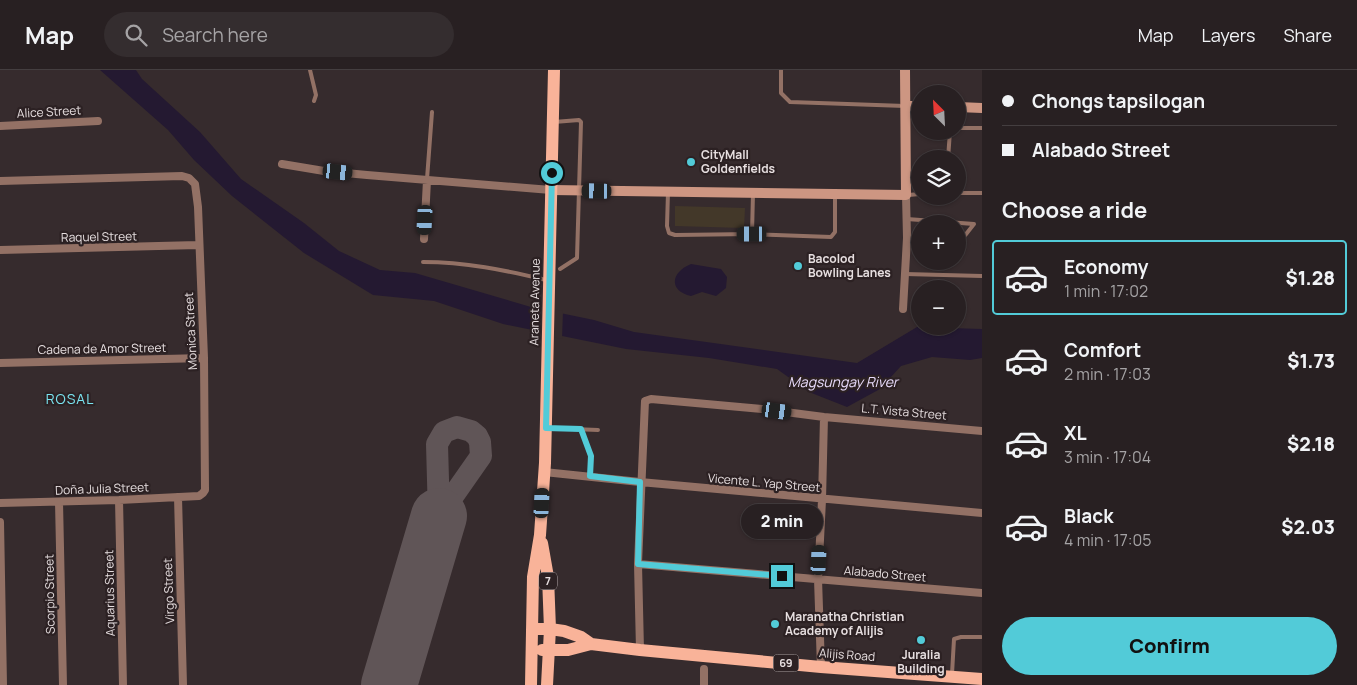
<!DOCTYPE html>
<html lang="en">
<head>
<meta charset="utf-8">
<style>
  body { margin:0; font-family:Manrope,sans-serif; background:#342d2f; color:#f1f3f6; height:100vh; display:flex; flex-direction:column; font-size:19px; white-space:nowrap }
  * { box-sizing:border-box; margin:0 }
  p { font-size:16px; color:#a5a3a5 }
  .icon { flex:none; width:28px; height:28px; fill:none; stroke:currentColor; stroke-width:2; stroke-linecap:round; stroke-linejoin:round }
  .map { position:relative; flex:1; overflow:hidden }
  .sheet { display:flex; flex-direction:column; background:#282022; width:375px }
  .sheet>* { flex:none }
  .top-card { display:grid; align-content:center; height:110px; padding:0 20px; background:#282022 }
  .needle { width:32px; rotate:336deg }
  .controls { position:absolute; left:911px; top:15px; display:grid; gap:10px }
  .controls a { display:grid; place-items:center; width:55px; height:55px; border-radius:50%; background:#282022; box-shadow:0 1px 4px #0004,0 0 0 1px #443e40; font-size:25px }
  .end { position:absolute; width:22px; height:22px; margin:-11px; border:6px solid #52cbd8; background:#111; box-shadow:0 0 0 2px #111 }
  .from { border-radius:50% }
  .bubble { position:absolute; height:35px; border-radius:18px; background:#282022; box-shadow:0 1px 4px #0004,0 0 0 1px #443e40; font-size:16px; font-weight:800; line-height:35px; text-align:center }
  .car { position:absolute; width:15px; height:30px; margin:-15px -8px; border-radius:6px; box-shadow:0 0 4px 1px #0007; background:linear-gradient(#222 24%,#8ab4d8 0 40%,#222 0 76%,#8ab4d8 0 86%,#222 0) }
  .top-card b { display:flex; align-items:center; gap:18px; height:48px; font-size:19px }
  .top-card b+b { border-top:1px solid #443e40 }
  .top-card i { width:12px; height:12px; background:#f1f3f6 }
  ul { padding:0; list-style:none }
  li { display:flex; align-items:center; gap:15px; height:75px; margin:0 10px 8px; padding:0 10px; border:2px solid transparent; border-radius:5px }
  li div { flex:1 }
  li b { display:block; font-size:19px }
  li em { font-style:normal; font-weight:800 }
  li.current { border-color:#52cbd8 }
  li>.icon { width:45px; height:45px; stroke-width:1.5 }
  h2 { padding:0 20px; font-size:22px; line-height:60px }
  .primary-button { display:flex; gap:10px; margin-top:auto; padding:10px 20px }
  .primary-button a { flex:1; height:58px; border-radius:30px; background:#52cbd8; color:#111; font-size:20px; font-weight:800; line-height:58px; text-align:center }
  header { display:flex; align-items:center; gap:30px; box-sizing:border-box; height:70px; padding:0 25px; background:#282022; border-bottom:1px solid #443e40 }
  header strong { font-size:24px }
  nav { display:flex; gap:28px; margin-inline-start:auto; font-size:18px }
  .search { width:350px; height:45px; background:#342d2f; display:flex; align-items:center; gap:12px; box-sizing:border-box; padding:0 18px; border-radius:28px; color:#a5a3a5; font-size:19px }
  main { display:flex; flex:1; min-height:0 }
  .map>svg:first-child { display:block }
</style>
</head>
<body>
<header>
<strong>Map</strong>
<div class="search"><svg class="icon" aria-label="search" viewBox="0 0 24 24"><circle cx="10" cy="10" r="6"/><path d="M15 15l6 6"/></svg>Search here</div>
<nav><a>Map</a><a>Layers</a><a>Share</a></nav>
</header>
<main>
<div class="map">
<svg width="982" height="615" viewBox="0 0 982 615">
  <rect width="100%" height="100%" fill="#362b2d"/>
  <!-- green -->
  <path fill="#433829" d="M675,136L745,138L744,158L675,156Z"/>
  <!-- water -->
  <path fill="#241931" d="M100,0H136L142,9L200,62L241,109L304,153L339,181L380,200L415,203L531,237L594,250L634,262L857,293L917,257L982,259V288L970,290L932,287L901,296L880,319L847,337L809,322L777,299L709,288L626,279L503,254L434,231L373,225L304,183L232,126L194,90L168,60Z
    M691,194L721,199L727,207L726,218L716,226L702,222L691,226C668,221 671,202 691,194Z"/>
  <!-- pier -->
  <path fill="#362b2d" d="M533,235L563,241L562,269L532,263Z"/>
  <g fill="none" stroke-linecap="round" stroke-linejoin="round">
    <!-- taxiway -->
    <path stroke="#605557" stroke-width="22" d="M457,357L471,361L477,366L480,372L481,386L439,446L437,374L444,362Z"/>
    <!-- runway -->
    <path stroke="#605557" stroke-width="56" d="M389,615L439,446"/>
    <!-- lane -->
    <path stroke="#937165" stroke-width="4" d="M310,0L316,25L314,31
      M781,0V23L790,32L905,36
      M554,52L579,50L581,52L577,188L560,199
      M958,58H982
      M948,89L950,61
      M427,109L432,42
      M668,122L667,156L669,163L675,165L752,164L831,167L835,162V124
      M958,123H982
      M908,125L920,124
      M907,149L974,154L963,168L958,169
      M752,164L753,123
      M907,168H920
      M423,192C465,192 505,200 546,210
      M905,204L982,206
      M548,358L598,360
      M581,359L591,386L590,406
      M952,604L954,569L961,567H981"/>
    <!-- street -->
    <path stroke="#937165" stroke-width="8" d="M0,56L98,51
      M282,94L324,101L367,105L551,120
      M0,111L182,106L189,108L195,114L198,137L204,288L205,420L203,423L199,426L119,430L0,433
      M424,169L427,110
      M0,180L198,175
      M903,239L907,168L906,125
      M0,293L204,288
      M544,402L640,412L982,443
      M178,427L183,615
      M119,430L123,615
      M59,432L63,615
      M0,452L3,615
      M638,494L982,523
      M640,580L638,494L645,331L651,329L762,339L824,347L982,361
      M821,597L818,509L822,430L824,347
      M704,599V615"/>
    <!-- secondary -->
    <path stroke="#cd9682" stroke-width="10" d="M905,36H920
      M958,37L982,38
      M551,120L906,125L905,0"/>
    <!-- primary -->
    <path stroke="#f9b399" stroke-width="12" d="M542,473L548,507L550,559L547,615
      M532,559H550L564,561L581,567L591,574L640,580L821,597L982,609
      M542,580H568L591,574
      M531,615L533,507L540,465L545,393L554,0"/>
  </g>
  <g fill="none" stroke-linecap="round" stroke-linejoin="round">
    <!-- route -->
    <path stroke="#52cbd8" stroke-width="6" d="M552,103L546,358L581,359L591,386L590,406L640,412L638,494L782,506"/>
  </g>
  <!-- markers -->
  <g fill="#52cbd8" stroke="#2c2123" stroke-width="2">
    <circle cx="691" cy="92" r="5"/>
    <circle cx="798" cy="196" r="5"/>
    <circle cx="775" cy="554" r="5"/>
    <circle cx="921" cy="570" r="5"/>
  </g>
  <g text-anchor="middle" stroke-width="4.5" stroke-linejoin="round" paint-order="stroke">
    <!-- shield labels -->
    <g fill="#2c2123" stroke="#afa6a7" stroke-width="1">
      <rect x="539" y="502.5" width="18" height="17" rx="4"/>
      <rect x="773.5" y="584.5" width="25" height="17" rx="4"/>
    </g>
    <g font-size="11" font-weight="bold" fill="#e7dfe0">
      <text x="548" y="515">7</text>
      <text x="786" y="597">69</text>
    </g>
    <!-- street labels -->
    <g font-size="12" fill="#e7dfe0" stroke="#2c2123">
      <text transform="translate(49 42) rotate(-3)" y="4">Alice Street</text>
      <text transform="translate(99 167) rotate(-1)" y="4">Raquel Street</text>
      <text transform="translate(535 232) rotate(-89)" y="4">Araneta Avenue</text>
      <text transform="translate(191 261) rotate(-93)" y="4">Monica Street</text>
      <text transform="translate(102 279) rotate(-1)" y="4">Cadena de Amor Street</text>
      <text transform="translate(904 342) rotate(5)" y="4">L.T. Vista Street</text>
      <text transform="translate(764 413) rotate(5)" y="4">Vicente L. Yap Street</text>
      <text transform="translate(102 419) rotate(-2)" y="4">Doña Julia Street</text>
      <text transform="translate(885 504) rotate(5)" y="4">Alabado Street</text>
      <text transform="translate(169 521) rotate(-92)" y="4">Virgo Street</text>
      <text transform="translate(110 523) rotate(-91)" y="4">Aquarius Street</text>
      <text transform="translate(50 524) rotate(-91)" y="4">Scorpio Street</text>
      <text transform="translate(847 585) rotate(4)" y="4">Alijis Road</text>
    </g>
    <!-- poi labels -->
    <g font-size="12" font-weight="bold" fill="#e7dfe0" stroke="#2c2123" text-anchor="start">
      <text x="701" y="89">CityMall<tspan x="701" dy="14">Goldenfields</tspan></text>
      <text x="808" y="193">Bacolod<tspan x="808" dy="14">Bowling Lanes</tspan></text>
      <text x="785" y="551">Maranatha Christian<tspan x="785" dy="14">Academy of Alijis</tspan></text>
      <text x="921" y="589" text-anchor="middle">Juralia<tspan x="921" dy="14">Building</tspan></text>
    </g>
    <!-- water labels -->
    <g font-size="14" font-style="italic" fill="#e8dbfb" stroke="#2c2123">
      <text x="843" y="317">Magsungay River</text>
    </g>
    <!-- neighbourhood labels -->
    <g font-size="14" letter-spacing="1" fill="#7ae5f1" stroke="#2c2123">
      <text x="70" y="334">ROSAL</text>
    </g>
  </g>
</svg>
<div class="controls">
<a><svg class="needle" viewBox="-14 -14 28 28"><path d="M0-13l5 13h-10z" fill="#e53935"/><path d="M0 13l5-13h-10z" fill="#a5a3a5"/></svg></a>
<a><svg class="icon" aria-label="layers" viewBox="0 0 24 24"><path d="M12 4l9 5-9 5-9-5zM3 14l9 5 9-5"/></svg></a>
<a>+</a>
<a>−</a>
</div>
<i class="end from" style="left:552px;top:103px"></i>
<i class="end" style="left:782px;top:506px"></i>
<div class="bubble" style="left:741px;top:434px;width:82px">2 min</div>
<i class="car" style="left:338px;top:102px;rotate:96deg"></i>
<i class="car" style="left:597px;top:121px;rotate:271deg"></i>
<i class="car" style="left:425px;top:150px;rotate:183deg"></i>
<i class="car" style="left:752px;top:164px;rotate:270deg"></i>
<i class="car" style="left:777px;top:341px;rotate:98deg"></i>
<i class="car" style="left:542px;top:433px;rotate:3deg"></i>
<i class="car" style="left:819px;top:490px;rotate:3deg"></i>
</div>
<section class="sheet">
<div class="top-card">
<b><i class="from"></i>Chongs tapsilogan</b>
<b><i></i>Alabado Street</b>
</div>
<h2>Choose a ride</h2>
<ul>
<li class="current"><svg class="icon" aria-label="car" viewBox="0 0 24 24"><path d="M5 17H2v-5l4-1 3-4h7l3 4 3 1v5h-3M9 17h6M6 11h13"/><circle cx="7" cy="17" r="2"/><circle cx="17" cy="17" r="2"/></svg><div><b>Economy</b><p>1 min · 17:02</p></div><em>$1.28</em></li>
<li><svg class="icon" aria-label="car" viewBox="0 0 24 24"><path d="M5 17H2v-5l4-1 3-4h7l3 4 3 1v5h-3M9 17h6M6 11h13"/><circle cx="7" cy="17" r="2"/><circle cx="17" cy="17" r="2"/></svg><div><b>Comfort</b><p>2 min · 17:03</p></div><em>$1.73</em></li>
<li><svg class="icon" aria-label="car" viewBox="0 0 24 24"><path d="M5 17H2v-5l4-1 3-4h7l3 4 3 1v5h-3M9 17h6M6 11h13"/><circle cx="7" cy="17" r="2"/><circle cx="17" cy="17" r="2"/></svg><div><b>XL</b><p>3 min · 17:04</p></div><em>$2.18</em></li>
<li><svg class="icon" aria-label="car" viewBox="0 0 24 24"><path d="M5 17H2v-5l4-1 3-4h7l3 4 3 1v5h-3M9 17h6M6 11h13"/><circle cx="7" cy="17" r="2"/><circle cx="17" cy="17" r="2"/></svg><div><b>Black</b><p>4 min · 17:05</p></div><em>$2.03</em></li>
</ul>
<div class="primary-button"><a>Confirm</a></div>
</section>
</main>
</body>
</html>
